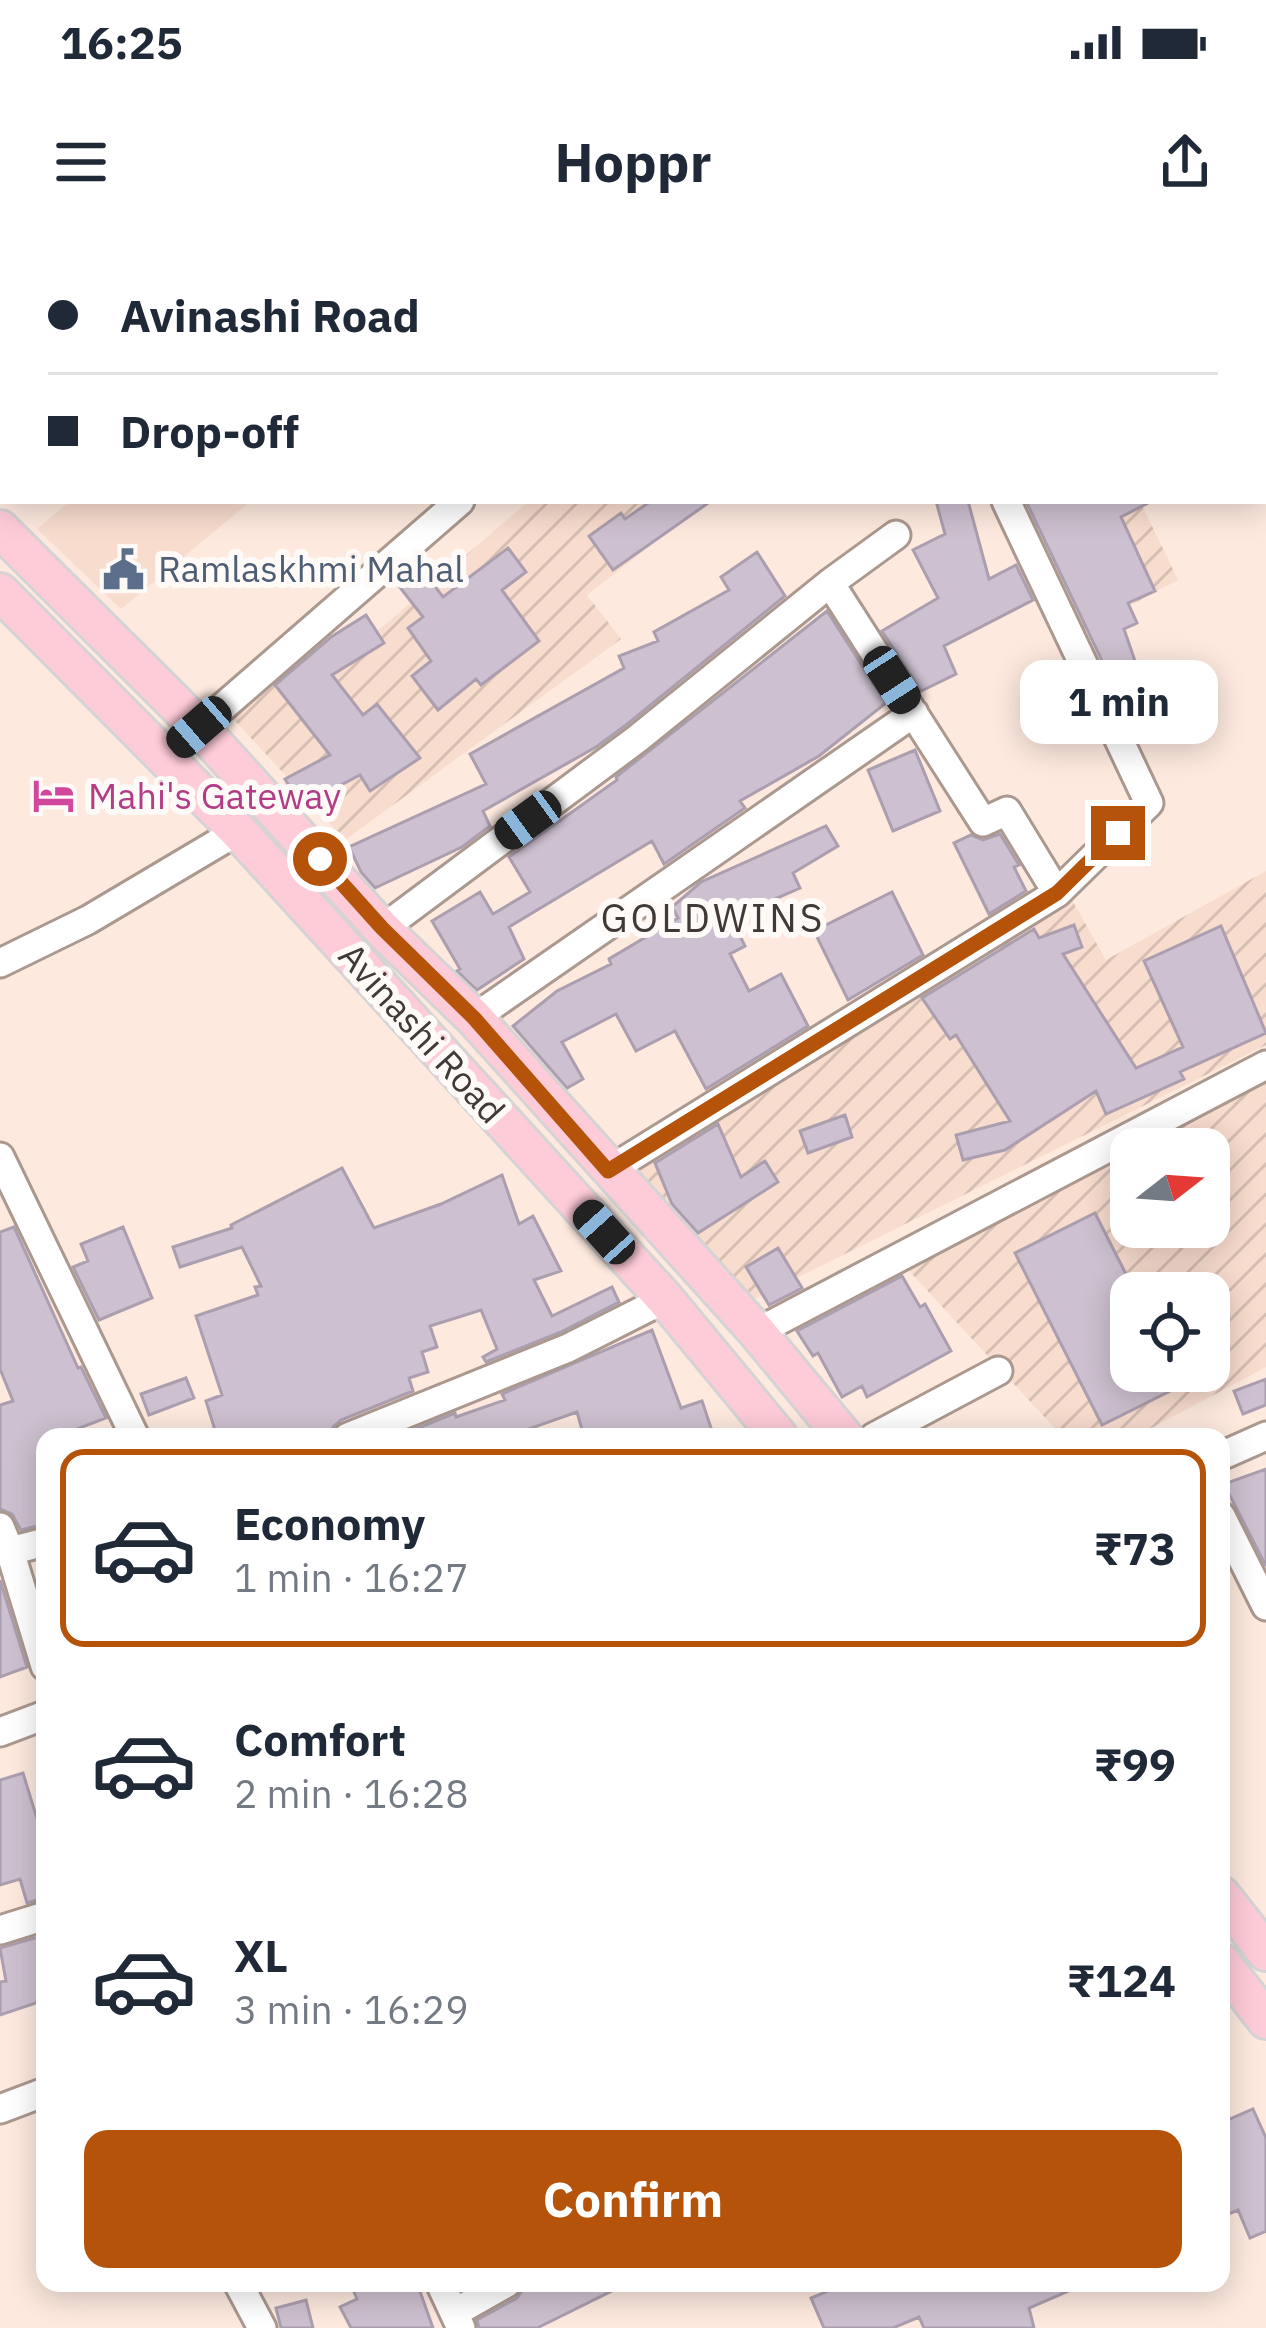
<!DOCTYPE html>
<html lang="en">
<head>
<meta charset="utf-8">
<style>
  body { margin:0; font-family:"IBM Plex Sans",sans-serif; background:#f6f6f7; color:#1f2937; height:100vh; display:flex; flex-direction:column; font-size:45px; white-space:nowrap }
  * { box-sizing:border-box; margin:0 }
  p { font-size:39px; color:#747a83 }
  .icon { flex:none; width:66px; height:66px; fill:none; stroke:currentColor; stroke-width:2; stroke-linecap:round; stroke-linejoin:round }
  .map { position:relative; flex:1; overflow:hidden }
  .drawer { position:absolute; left:36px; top:1188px; width:1194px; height:864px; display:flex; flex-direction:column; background:#fff; border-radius:24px; box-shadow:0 6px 30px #0003 }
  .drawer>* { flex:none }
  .top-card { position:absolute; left:0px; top:0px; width:1266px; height:264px; box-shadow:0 6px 30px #0003; display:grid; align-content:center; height:264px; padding:0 48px; background:#fff }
  .needle { width:78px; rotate:73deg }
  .tools { position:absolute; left:1110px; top:888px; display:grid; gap:24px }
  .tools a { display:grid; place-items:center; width:120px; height:120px; border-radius:24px; background:#fff; box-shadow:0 6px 30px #0003; font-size:60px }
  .end { position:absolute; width:54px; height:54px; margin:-27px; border:15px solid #b45309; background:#fff; box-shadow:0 0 0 6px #fff }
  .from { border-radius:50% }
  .bubble { position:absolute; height:84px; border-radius:24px; background:#fff; box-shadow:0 6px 30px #0003; font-size:39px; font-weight:700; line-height:84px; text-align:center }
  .car { position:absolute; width:36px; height:72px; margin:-36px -18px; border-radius:15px; box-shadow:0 0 9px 3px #0007; background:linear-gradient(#222 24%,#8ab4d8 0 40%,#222 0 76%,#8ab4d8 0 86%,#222 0) }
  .top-card b { display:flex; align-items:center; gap:42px; height:114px; font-size:45px }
  .top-card b+b { border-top:3px solid #e0e1e3 }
  .top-card i { width:30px; height:30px; background:#1f2937 }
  ul { padding:21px 0 0; list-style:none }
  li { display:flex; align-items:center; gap:36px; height:198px; margin:0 24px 18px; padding:0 24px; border:6px solid transparent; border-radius:24px }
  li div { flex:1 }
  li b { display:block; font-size:45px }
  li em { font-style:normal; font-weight:700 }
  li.on { border-color:#b45309 }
  li>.icon { width:108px; height:108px; stroke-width:1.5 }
  .cta { display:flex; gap:24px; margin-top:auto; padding:24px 48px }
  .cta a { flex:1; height:138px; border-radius:24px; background:#b45309; color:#fff; font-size:48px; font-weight:700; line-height:138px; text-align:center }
  .status { display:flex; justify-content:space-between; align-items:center; height:84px; padding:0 60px; background:#fff; direction:ltr }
  .status svg { height:33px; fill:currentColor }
  header { display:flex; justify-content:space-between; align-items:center; height:156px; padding:0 48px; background:#fff; font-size:54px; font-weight:700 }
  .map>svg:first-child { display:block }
</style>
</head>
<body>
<div class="status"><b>16:25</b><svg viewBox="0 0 49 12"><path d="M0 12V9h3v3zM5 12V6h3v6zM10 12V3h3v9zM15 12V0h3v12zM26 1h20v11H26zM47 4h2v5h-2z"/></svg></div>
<header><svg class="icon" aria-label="menu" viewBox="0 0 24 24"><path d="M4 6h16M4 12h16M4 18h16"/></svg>Hoppr<svg class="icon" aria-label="share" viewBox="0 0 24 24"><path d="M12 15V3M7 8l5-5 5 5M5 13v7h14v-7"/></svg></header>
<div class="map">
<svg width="1266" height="2088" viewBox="0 0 1266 2088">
  <defs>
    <pattern id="industrial-furrows" width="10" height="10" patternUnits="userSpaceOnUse" patternTransform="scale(3)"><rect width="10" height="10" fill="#f8dcce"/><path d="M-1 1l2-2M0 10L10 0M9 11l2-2" fill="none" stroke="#d6beb2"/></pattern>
  </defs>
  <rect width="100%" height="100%" fill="#fde9de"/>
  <!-- built -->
  <path fill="#f8dcce" d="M70,261H251L121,369L37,289Z"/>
  <!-- industrial -->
  <path fill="url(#industrial-furrows)" fill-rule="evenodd" d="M529,261H708L587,355L621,399L345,600L228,473L316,400L338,425Z
    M1023,261H1140L1178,340L1080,392Z
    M1266,631V805L752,1060L632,923L1069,655L1106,720Z
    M1266,838V1127L1135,1197H1063L899,1020ZM1131,909H1209V987H1131ZM1131,1053H1209V1131H1131Z"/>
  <!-- building -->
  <path fill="#cdc0d0" stroke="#ab9eae" stroke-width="3" d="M651,261H711L613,330L589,296L621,273L625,279Z
    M936,261H968L989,339L1016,325L1033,360L944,406L956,434L921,451L882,391L938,358L913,310L945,294Z
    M1026,261H1152L1121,277L1155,351L1128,363L1137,383L1124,389L1147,456L1160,451L1168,474L1133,486Z
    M508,308L526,332L502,350L539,401L481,445L476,439L438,470L412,436L431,421L408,388L423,377L395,341L417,323L443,357Z
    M757,312L785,356L626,485L596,507L483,571L490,586L462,607L375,648L361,632L349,607L486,544L470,514L624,428L619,416L658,401L654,392L729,350L721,337Z
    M827,371L886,463L819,516L740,561L745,568L664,624L652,601L509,687L524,719L477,750L457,731L460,729L432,681L480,652L493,674L530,652L509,617L617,540L616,537Z
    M366,375L384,403L332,435L363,475L377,464L420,518L370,551L360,535L301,566L285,539L330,515L275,445L331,397Z
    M915,510L940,571L893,591L868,530Z
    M826,586L838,606L793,633L800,648L741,674L745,683L736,688L745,706L730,714L749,751L781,734L808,786L706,849L675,791L636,811L616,774L562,802L583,839L567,848L513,786L557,751L611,724L609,719L678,678L672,667L701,642Z
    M1000,594L1019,625L1014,627L1026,651L989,674L954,603L971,595L983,600Z
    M892,652L923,715L848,760L814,691Z
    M1074,685L1082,707L1063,714L1136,828L1183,807L1144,721L1221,686L1266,793L1180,832L1184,839L1106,874L1096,851L1005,910L963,920L956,895L1010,881L956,795L950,799L922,758L1034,689L1039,698Z
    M845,875L852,897L808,913L800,891Z
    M718,884L741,937L765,921L778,942L698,993L672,964L655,923Z
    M342,928L374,988L441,964L502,935L519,984L533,976L561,1031L534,1040L552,1076L612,1047L619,1062L561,1092L486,1122L483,1117L497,1109L481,1070L430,1086L437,1107L422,1112L428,1132L409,1138L413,1151L341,1180L333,1187L330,1197H217L206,1161L222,1155L196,1076L258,1055L255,1047L261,1046L242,1007L180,1027L173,1007L232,988L231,985Z
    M1095,973L1131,1044V1131H1175L1182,1145L1102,1185L1015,1013Z
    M14,987L78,1128L81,1127L106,1178L56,1197H45V1284L21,1290L12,1274L0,1269V1165L13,1161L0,1129V992Z
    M123,987L152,1058L99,1080L73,1027L88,1021L81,1004Z
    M778,1008L802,1048L769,1065L746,1027Z
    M902,1036L920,1067L925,1064L951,1111L867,1157L862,1146L842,1157L818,1113L813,1116L797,1091Z
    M652,1090L681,1168L702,1161L714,1197H584L577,1172L517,1193L519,1197H396L455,1173L456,1177L505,1160L502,1154Z
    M186,1138L194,1158L149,1175L141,1154Z
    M1266,1139V1165L1243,1174L1234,1151Z
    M1266,1229V1326L1224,1244Z
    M0,1340L27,1427L0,1437Z
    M23,1533L38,1582L45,1580V1658L27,1663L20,1639L0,1645V1540Z
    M45,1695V1760L0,1775V1742L6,1741L0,1708Z
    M1253,1869L1266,1898V1991L1250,1998L1238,1970L1221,1977V1883Z
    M350,2043H417L433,2088H351L340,2067L357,2059Z
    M527,2043H628L537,2088H479L477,2080L517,2058Z
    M847,2043H1087L1029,2068L1034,2088H924L919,2077L893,2088H824L811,2058Z
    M306,2060L313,2088H281L276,2068Z"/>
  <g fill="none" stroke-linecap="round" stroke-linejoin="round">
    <defs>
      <path id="minor" d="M617,0L618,3
        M893,0L894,3
        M1122,0L1123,3
        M1252,0L1253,3
        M755,3L759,0
        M1263,31L1266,40
        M0,144L3,142
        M830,343L983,582L1007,571L1057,653
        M163,519L460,261
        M382,689L637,499L830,343L896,295
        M0,723L88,680L238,591
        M474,778L914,473
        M0,917L135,1197
        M608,931L1057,653L1149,563L1006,261
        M757,1092L1266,825
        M348,1197L568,1108L665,1059
        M874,1197L998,1131
        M1221,1216L1266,1196
        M1221,1276L1266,1366
        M0,1287L10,1311L45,1302
        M10,1311L45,1426
        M0,1492L45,1475
        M0,1690L45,1676
        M0,1869L45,1852
        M238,2043L262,2088
        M440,2043L454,2073
        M461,2088L454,2073L507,2043"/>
      <path id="major" d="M0,289L199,487L382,689L474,778L757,1092L844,1197
        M0,352L238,591L665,1059L779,1197
        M1221,1655L1266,1712
        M1221,1722L1266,1780"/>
    </defs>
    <!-- minor casing -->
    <use href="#minor" stroke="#ab988e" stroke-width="33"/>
    <!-- major casing -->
    <use href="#major" stroke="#d5d3d3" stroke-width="42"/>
    <!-- minor -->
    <use href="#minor" stroke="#fff" stroke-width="27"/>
    <!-- major -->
    <use href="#major" stroke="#fecbd8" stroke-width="36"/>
  </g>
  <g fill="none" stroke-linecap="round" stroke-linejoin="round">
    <!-- route -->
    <path stroke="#b45309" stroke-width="15" d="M320,619L382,688L474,778L608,931L1057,653L1118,593"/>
  </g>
  <!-- icons -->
  <defs>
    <symbol id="civic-bare" viewBox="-9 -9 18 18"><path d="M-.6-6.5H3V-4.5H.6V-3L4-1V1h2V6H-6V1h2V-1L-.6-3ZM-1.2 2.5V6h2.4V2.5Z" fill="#5c6f8a" stroke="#fefaf8" stroke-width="2.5" paint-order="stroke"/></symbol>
    <symbol id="hotel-bare" viewBox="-9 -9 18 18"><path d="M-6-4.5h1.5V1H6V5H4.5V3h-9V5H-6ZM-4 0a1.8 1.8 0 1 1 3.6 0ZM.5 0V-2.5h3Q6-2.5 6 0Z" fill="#d1479c" stroke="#fefaf8" stroke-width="2.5" paint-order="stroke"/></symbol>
  </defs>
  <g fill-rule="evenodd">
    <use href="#civic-bare" x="94" y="300" width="59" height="59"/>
    <use href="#hotel-bare" x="24" y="526" width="59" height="59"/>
  </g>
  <g text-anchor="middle" stroke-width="12" stroke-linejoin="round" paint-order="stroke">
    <!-- service labels -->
    <g font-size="36" fill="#4e5e75" stroke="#fefaf8" text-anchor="start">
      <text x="158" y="342">Ramlaskhmi Mahal</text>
    </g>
    <!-- hotel labels -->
    <g font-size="36" fill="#b23c85" stroke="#fefaf8" text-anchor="start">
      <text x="88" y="569">Mahi's Gateway</text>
    </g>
    <!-- street labels -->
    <g font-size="36" fill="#413935" stroke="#fefaf8">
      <text transform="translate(422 793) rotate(48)" y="13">Avinashi Road</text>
    </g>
    <!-- neighbourhood labels -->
    <g font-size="39" letter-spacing="3" fill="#413935" stroke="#fefaf8">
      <text x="713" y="692">GOLDWINS</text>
    </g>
  </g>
</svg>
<div class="tools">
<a><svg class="needle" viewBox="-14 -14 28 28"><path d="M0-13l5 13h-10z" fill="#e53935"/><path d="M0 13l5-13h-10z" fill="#747a83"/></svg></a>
<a><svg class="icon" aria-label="locate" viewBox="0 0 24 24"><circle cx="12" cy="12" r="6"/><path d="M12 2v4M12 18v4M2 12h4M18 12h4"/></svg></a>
</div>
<i class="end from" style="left:320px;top:619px"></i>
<i class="end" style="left:1118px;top:593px"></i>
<div class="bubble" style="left:1020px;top:420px;width:198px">1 min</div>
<i class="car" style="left:892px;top:440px;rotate:147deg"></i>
<i class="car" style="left:199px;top:487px;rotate:229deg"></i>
<i class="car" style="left:528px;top:580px;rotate:234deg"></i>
<i class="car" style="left:604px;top:992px;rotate:318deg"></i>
<div class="top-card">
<b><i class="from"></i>Avinashi Road</b>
<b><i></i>Drop-off</b>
</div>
<section class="drawer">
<ul>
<li class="on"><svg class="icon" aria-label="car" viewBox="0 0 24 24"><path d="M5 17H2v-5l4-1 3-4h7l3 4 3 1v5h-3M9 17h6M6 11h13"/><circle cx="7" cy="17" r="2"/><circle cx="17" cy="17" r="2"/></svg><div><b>Economy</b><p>1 min · 16:27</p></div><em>₹73</em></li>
<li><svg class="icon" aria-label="car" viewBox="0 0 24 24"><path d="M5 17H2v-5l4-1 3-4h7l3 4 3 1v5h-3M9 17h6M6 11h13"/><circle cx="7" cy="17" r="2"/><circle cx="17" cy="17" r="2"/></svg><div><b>Comfort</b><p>2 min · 16:28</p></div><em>₹99</em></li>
<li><svg class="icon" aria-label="car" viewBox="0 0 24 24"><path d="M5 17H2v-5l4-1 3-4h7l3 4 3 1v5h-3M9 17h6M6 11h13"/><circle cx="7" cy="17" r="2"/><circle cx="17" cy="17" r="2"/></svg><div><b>XL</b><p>3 min · 16:29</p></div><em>₹124</em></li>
</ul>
<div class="cta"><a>Confirm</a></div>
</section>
</div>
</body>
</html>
